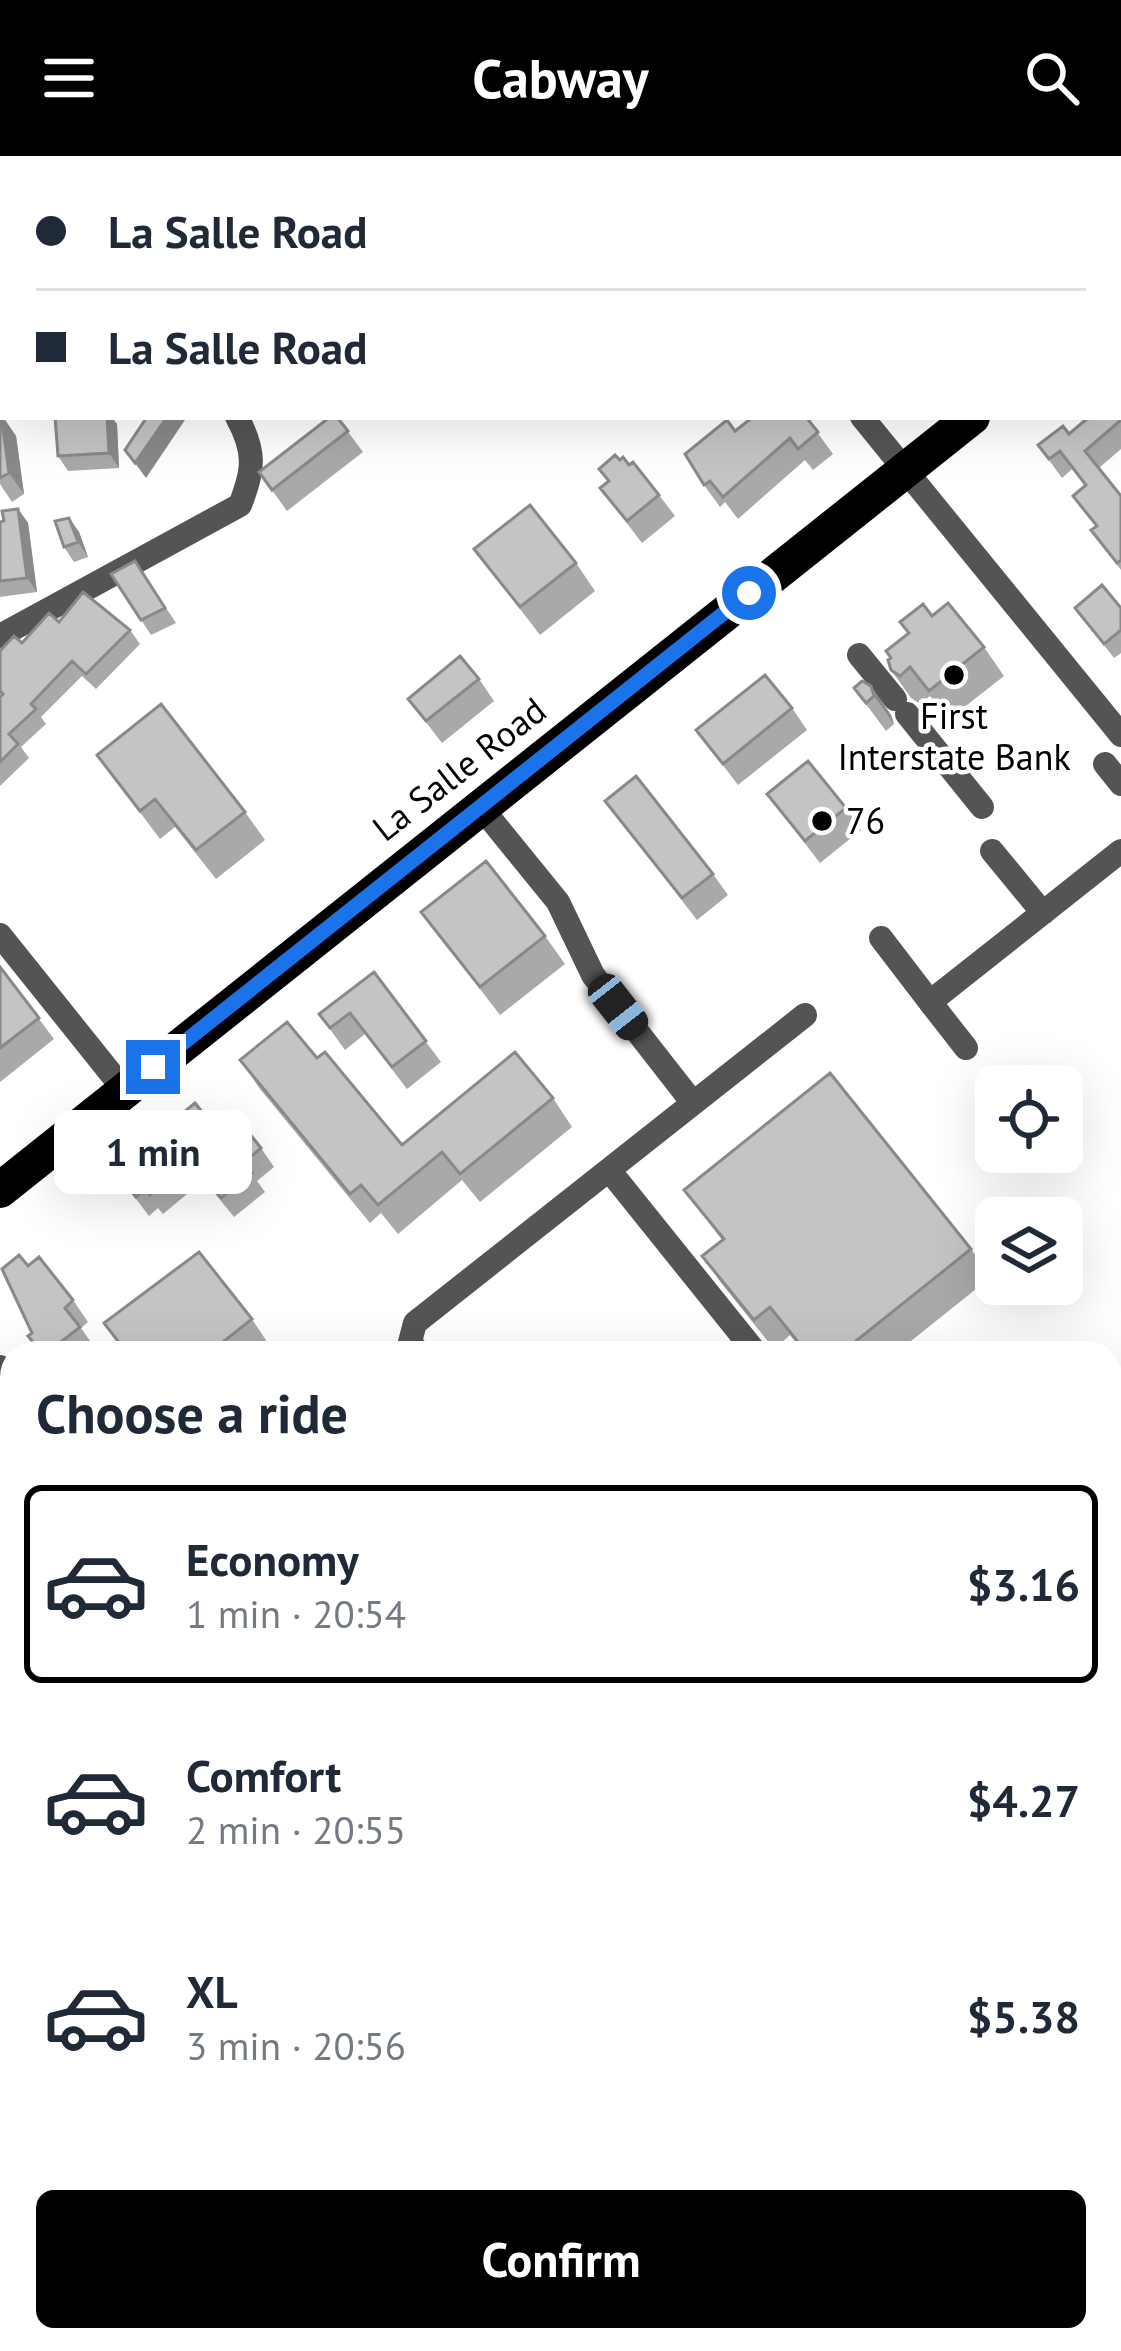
<!DOCTYPE html>
<html lang="en">
<head>
<meta charset="utf-8">
<style>
  body { margin:0; font-family:"PT Sans",sans-serif; background:#f2f2f3; color:#1f2937; height:100vh; display:flex; flex-direction:column; font-size:45px; white-space:nowrap }
  * { box-sizing:border-box; margin:0 }
  p { font-size:39px; color:#747a83 }
  .icon { flex:none; width:66px; height:66px; fill:none; stroke:currentColor; stroke-width:2; stroke-linecap:round; stroke-linejoin:round }
  .map { position:relative; flex:1; overflow:hidden }
  .panel { position:absolute; left:0px; top:1185px; width:1122px; height:1011px; display:flex; flex-direction:column; background:#fff; border-radius:36px 36px 0 0; box-shadow:0 12px 48px #0002 }
  .panel>* { flex:none }
  .top-card { position:absolute; left:0px; top:0px; width:1122px; height:264px; box-shadow:0 12px 48px #0002; display:grid; align-content:center; height:264px; padding:0 36px; background:#fff }
  .tools { position:absolute; left:975px; top:909px; display:grid; gap:24px }
  .tools a { display:grid; place-items:center; width:108px; height:108px; border-radius:18px; background:#fff; box-shadow:0 12px 48px #0002; font-size:60px }
  .end { position:absolute; width:54px; height:54px; margin:-27px; border:15px solid #1a73e8; background:#fff; box-shadow:0 0 0 6px #fff }
  .from { border-radius:50% }
  .bubble { position:absolute; height:84px; border-radius:18px; background:#fff; box-shadow:0 12px 48px #0002; font-size:39px; font-weight:700; line-height:84px; text-align:center }
  .car { position:absolute; width:36px; height:72px; margin:-36px -18px; border-radius:15px; box-shadow:0 0 9px 3px #0007; background:linear-gradient(#222 24%,#8ab4d8 0 40%,#222 0 76%,#8ab4d8 0 86%,#222 0) }
  .top-card b { display:flex; align-items:center; gap:42px; height:114px; font-size:45px }
  .top-card b+b { border-top:3px solid #e0e1e3 }
  .top-card i { width:30px; height:30px; background:#1f2937 }
  ul { padding:0; list-style:none }
  li { display:flex; align-items:center; gap:36px; height:198px; margin:0 24px 18px; padding:0 12px; border:6px solid transparent; border-radius:18px }
  li div { flex:1 }
  li b { display:block; font-size:45px }
  li em { font-style:normal; font-weight:700 }
  li.active { border-color:#000 }
  li>.icon { width:108px; height:108px; stroke-width:1.5 }
  h2 { padding:0 36px; font-size:54px; line-height:144px }
  .button { display:flex; gap:24px; margin-top:auto; padding:24px 36px }
  .button a { flex:1; height:138px; border-radius:18px; background:#000; color:#fff; font-size:48px; font-weight:700; line-height:138px; text-align:center }
  header { display:flex; justify-content:space-between; align-items:center; height:156px; padding:0 36px; background:#000; color:#fff; font-size:54px; font-weight:700 }
  .map>svg:first-child { display:block }
</style>
</head>
<body>
<header><svg class="icon" aria-label="menu" viewBox="0 0 24 24"><path d="M4 6h16M4 12h16M4 18h16"/></svg>Cabway<svg class="icon" aria-label="search" viewBox="0 0 24 24"><circle cx="10" cy="10" r="6"/><path d="M15 15l6 6"/></svg></header>
<div class="map">
<svg width="1121" height="2195" viewBox="0 0 1121 2195">
  <rect width="100%" height="100%" fill="#fff"/>
  <g fill="none" stroke-linecap="round" stroke-linejoin="round">
    <!-- minor -->
    <path stroke="#545454" stroke-width="24" d="M654,0L656,3
      M398,3L402,0
      M0,86L3,85
      M0,253L3,252
      M862,261L1121,579
      M0,480L240,349C254,314 256,296 237,261
      M859,499L895,543
      M907,558L982,651
      M1105,608L1121,628
      M480,650L558,746L593,819L693,947
      M992,695L1043,757
      M0,779L125,935
      M881,782L930,846L1121,695
      M930,846L966,892
      M609,1014L756,1197
      M419,1197L410,1186L415,1167L805,859
      M0,1211L2,1212
      M0,1611L12,1600
      M1110,1912L1121,1911
      M0,2123L12,2112"/>
    <!-- major -->
    <path stroke="#000" stroke-width="30" d="M0,1278L12,1282
      M0,1330L12,1334
      M1110,1641L1121,1645"/>
    <!-- highway -->
    <path stroke="#000" stroke-width="36" d="M1119,144L1121,143
      M0,1034L972,261"/>
  </g>
  <!-- wall -->
  <path fill="#a9a9a9" d="M725,0H766L767,2L728,3Z
    M1121,235V293L1099,312L1121,340V414L1091,374L1096,370L1073,340L1085,330L1072,313L1062,322L1038,289L1069,278Z
    M1,258L16,280L24,338L12,346L0,328Z
    M55,261H111L117,268L119,312L68,315L58,300Z
    M337,261L363,296L287,355L259,316Z
    M806,261L833,298L813,314L805,304L738,363L725,346L720,351L704,329L735,275Z
    M620,304L659,339L675,360L642,387L600,332L609,326L599,313Z
    M18,353L28,367L37,436L0,441V366L4,365Z
    M69,362L79,376L88,401L74,406L64,391Z
    M474,393L576,407L595,435L540,479Z
    M135,405L176,467L151,479L111,418Z
    M1075,452H1121V497L1114,502Z
    M932,460L984,491L1004,520L949,563L930,540L920,548L911,542L891,514L908,478L900,466Z
    M59,466L130,474L140,488L96,533L82,520L41,561L46,568L21,591L29,602L0,630V495L22,487Z
    M479,523L494,545L442,587L408,543Z
    M871,530L891,559L894,568L886,575L854,532Z
    M792,552L807,574L738,629L696,574Z
    M97,599L245,656L265,684L216,723L175,671L160,683Z
    M767,638L846,652L861,674L820,707Z
    M605,645L713,718L728,739L697,764Z
    M421,756L545,780L565,808L500,859Z
    M0,811L54,883L0,926Z
    M374,816L441,906L407,933L365,878L345,894L319,858Z
    M317,902L402,989L553,942L572,971L480,1046L462,1024L398,1078L381,1057L370,1067L260,933L240,904Z
    M231,992H261L274,1011L257,1025L265,1036L234,1061L204,1024L163,1058L158,1052L149,1060L121,1023Z
    M684,1034L971,1093L991,1121L896,1197H804L790,1179L774,1193L722,1128L702,1100L722,1084Z
    M73,1144L88,1166L81,1172L95,1192L89,1197H40L28,1180Z
    M252,1163L271,1192L265,1197H125L104,1167Z
    M12,1450V1534L9,1530L3,1535L0,1531V1461Z
    M1110,1926L1121,1945V2006L1110,2011Z
    M36,2184H78L67,2195H46Z"/>
  <!-- shaded-wall -->
  <path fill="#898989" d="M1,258L16,280L24,338L9,317Z
    M107,261H111L117,268L119,312L109,297Z
    M167,261H187L146,322L135,307Z
    M18,353L28,367L37,436L27,422Z
    M69,362L79,376L88,401L78,386Z
    M871,530L891,559L894,568L874,540Z
    M1110,1926L1121,1945V1958Z"/>
  <!-- building -->
  <path fill="#c4c4c4" stroke="#898989" stroke-width="3" d="M791,0H846L849,3H787Z
    M1121,235V264L1085,295L1121,340V404L1117,407L1091,374L1097,370L1073,340L1086,329L1060,295L1049,303L1038,289L1063,270L1069,278L1089,261H1119V236Z
    M1,258L9,317L0,322V259Z
    M55,261H107L109,297L58,300Z
    M147,261H167L135,307L125,294Z
    M330,261H337L348,275L272,334L259,316Z
    M753,261H806L818,276L798,293L790,282L723,341L710,325L704,329L685,298L727,264L735,275Z
    M615,299L620,304L623,301L629,309L633,306L659,339L627,365L600,332L609,325L599,313Z
    M530,349L576,407L520,451L474,393Z
    M18,353L27,422L0,425V366L4,365L2,355Z
    M69,362L78,386L64,391L55,365Z
    M135,405L165,452L141,464L111,418Z
    M1102,429L1121,452V474L1104,488L1075,452Z
    M83,436L130,474L86,518L72,505L31,548L36,553L9,578L18,588L0,606V541L3,538L0,535V495L14,480L22,487L49,457L59,466Z
    M948,447L984,491L929,535L910,511L900,520L891,514L888,504L891,502L886,495L909,477L900,466L923,448L932,460Z
    M460,500L479,523L426,565L408,543Z
    M765,519L792,552L723,608L696,574Z
    M862,525L871,530L874,540L866,547L854,532Z
    M161,548L245,656L196,694L155,643L140,655L97,599Z
    M808,605L846,652L805,685L767,638Z
    M636,620L713,718L682,742L605,645Z
    M486,705L545,780L480,831L421,756Z
    M0,811L39,862L0,892Z
    M374,816L426,885L392,911L350,857L330,872L319,858Z
    M287,866L317,902L325,896L402,989L515,896L553,942L460,1018L442,996L378,1049L361,1029L350,1038L240,904Z
    M830,917L971,1093L841,1197H807L770,1151L754,1164L702,1100L724,1083L684,1034Z
    M195,947L231,992L249,977L261,992L243,1007L252,1017L221,1042L191,1005L150,1039L145,1033L136,1041L121,1023L171,981L164,972Z
    M199,1096L252,1163L209,1197H127L104,1167Z
    M19,1099L28,1110L39,1101L73,1144L65,1152L80,1171L47,1197H42L28,1180L32,1177L2,1113Z
    M12,1450V1501L0,1511V1461Z
    M12,1732V1751L3,1739Z
    M12,1789V1808L3,1796Z
    M4,1886L12,1894V1927L0,1915V1889Z
    M1110,1928L1121,1958V1987L1110,1992Z
    M12,1951V2005L0,1993V1975L10,1965L4,1959Z
    M1119,2133L1121,2134V2190L1118,2195H1114L1096,2185L1110,2184V2137L1115,2140Z"/>
  <g fill="none" stroke-linecap="round" stroke-linejoin="round">
    <!-- route -->
    <path stroke="#1a73e8" stroke-width="15" d="M153,911L749,437"/>
  </g>
  <!-- markers -->
  <g fill="#000" stroke="#fff" stroke-width="4.5">
    <circle cx="954" cy="519" r="12"/>
    <circle cx="822" cy="665" r="12"/>
  </g>
  <g text-anchor="middle" stroke-width="9" stroke-linejoin="round" paint-order="stroke">
    <!-- poi labels -->
    <g font-size="36" fill="#000" stroke="#fff">
      <text x="954" y="573">First<tspan x="954" dy="41">Interstate Bank</tspan></text>
      <text x="846" y="678" text-anchor="start">76</text>
    </g>
    <!-- street labels -->
    <g font-size="36" fill="#000" stroke="#fff">
      <text transform="translate(459 613) rotate(-38)" y="13">La Salle Road</text>
    </g>
  </g>
</svg>
<div class="tools">
<a><svg class="icon" aria-label="locate" viewBox="0 0 24 24"><circle cx="12" cy="12" r="6"/><path d="M12 2v4M12 18v4M2 12h4M18 12h4"/></svg></a>
<a><svg class="icon" aria-label="layers" viewBox="0 0 24 24"><path d="M12 4l9 5-9 5-9-5zM3 14l9 5 9-5"/></svg></a>
</div>
<i class="end from" style="left:749px;top:437px"></i>
<i class="end" style="left:153px;top:911px"></i>
<div class="bubble" style="left:54px;top:954px;width:198px">1 min</div>
<i class="car" style="left:618px;top:851px;rotate:142deg"></i>
<div class="top-card">
<b><i class="from"></i>La Salle Road</b>
<b><i></i>La Salle Road</b>
</div>
<section class="panel">
<h2>Choose a ride</h2>
<ul>
<li class="active"><svg class="icon" aria-label="car" viewBox="0 0 24 24"><path d="M5 17H2v-5l4-1 3-4h7l3 4 3 1v5h-3M9 17h6M6 11h13"/><circle cx="7" cy="17" r="2"/><circle cx="17" cy="17" r="2"/></svg><div><b>Economy</b><p>1 min · 20:54</p></div><em>$3.16</em></li>
<li><svg class="icon" aria-label="car" viewBox="0 0 24 24"><path d="M5 17H2v-5l4-1 3-4h7l3 4 3 1v5h-3M9 17h6M6 11h13"/><circle cx="7" cy="17" r="2"/><circle cx="17" cy="17" r="2"/></svg><div><b>Comfort</b><p>2 min · 20:55</p></div><em>$4.27</em></li>
<li><svg class="icon" aria-label="car" viewBox="0 0 24 24"><path d="M5 17H2v-5l4-1 3-4h7l3 4 3 1v5h-3M9 17h6M6 11h13"/><circle cx="7" cy="17" r="2"/><circle cx="17" cy="17" r="2"/></svg><div><b>XL</b><p>3 min · 20:56</p></div><em>$5.38</em></li>
</ul>
<div class="button"><a>Confirm</a></div>
</section>
</div>
</body>
</html>
